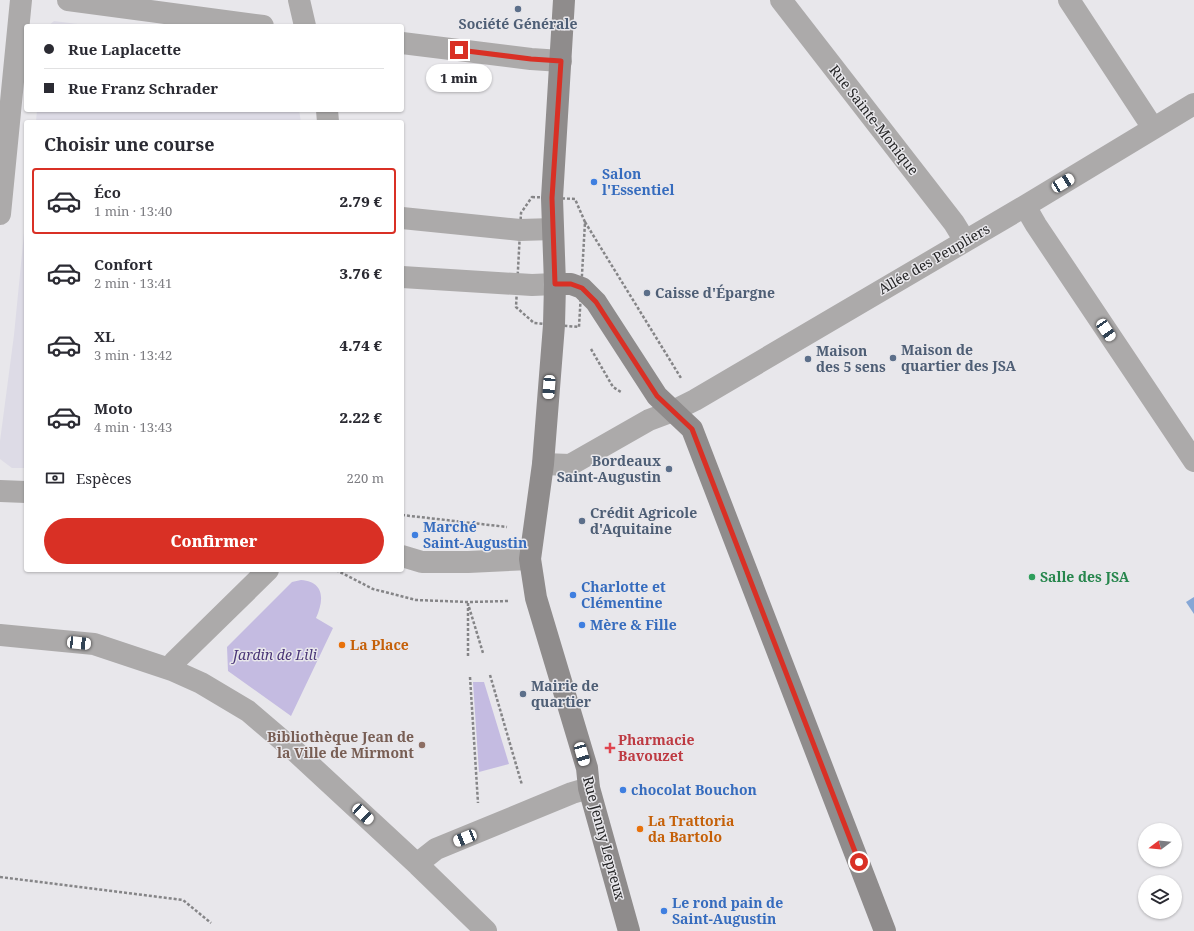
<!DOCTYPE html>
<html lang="fr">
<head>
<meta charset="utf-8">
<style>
  body { margin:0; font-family:"Noto Serif",serif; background:#f2f2f3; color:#2b2b33; height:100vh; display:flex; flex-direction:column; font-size:15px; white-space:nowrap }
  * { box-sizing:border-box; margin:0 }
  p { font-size:13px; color:#7c7c81 }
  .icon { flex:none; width:22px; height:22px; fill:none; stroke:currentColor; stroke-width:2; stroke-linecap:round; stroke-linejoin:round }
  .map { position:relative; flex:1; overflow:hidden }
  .side { position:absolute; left:24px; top:120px; width:380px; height:452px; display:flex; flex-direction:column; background:#fff; border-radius:4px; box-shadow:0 1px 3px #0004 }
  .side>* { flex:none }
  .guide { position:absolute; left:24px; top:24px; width:380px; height:88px; border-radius:4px; box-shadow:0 1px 3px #0004; display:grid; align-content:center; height:88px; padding:0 20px; background:#fff }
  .needle { width:26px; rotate:254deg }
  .tools { position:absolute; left:1138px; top:823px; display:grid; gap:8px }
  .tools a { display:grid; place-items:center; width:44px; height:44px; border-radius:50%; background:#fff; box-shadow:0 1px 3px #0004; font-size:20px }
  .end { position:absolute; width:18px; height:18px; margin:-9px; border:5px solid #d93025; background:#fff; box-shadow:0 0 0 2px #fff }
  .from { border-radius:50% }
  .bubble { position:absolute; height:28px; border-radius:14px; background:#fff; box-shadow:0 1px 3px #0004; font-size:13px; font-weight:800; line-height:28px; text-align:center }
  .car { position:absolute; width:12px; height:24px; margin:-12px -6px; border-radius:5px; box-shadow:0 0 3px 1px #0007; background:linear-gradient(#fff 24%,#345 0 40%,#fff 0 76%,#345 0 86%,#fff 0) }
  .guide b { display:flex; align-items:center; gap:14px; height:38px; font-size:15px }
  .guide b+b { border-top:1px solid #e1e1e2 }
  .guide i { width:10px; height:10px; background:#2b2b33 }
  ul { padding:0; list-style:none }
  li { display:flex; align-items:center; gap:12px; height:66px; margin:0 8px 6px; padding:0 12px; border:2px solid transparent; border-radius:4px }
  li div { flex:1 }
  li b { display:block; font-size:15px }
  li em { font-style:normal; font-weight:800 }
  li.active { border-color:#d93025 }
  li>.icon { width:36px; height:36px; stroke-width:1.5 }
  h2 { padding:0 20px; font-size:18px; line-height:48px }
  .pay { display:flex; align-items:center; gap:10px; height:44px; padding:0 20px; font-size:15px }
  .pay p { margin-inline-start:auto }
  .primary-button { display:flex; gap:8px; margin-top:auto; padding:8px 20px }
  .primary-button a { flex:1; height:46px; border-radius:24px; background:#d93025; color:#fff; font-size:16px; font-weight:800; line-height:46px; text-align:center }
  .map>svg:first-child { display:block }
</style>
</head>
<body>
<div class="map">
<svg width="1194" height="931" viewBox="0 0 1194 931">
  <rect width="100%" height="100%" fill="#e8e7eb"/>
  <!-- built -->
  <path fill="#dddbe6" d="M54,21L93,26H48Z
    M37,110H299L301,122H36Z
    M26,213V468H12L0,459V441L14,335Z"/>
  <!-- green -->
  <path fill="#c4bbe1" d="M301,580C325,582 324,600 316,618L333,628L291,716L228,671L227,647L292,582Z
    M473,682H484L509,764L479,772Z"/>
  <!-- water -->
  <path fill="#86a7d6" d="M1194,597V614L1186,602Z"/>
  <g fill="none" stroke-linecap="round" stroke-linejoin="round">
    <!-- path -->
    <path stroke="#858587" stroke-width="2.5" stroke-dasharray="3 2" stroke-linecap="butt" d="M532,197L575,199L585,222L579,327L534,323L516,307L521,213Z
      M585,222L681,378
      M591,349L613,387L621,392
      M402,515L507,527
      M336,570L373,589L416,600L468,602L509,601
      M469,607L483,653
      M468,656V602
      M490,675L522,785
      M470,677L478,803
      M0,877L183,900L211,923"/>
    <!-- street -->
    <path stroke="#acaaaa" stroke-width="22" d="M68,0L263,26
      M299,0L305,26
      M781,0L954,223L965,241
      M1069,0L1153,128
      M402,43L531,59L561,61
      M327,110L328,122
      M1025,206L1036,225L1194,461
      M0,214L21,0
      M402,218L520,230L553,229
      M402,277L532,285L555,284
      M543,464L570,465L649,420L673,411L695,400L1025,206L1194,104
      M0,491L26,492
      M402,556L422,562H468L530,559
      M0,635L94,644L172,670L201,683L248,711L296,752L418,865L486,931
      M172,670L174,662L268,570
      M418,865L422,860L436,849L572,793L589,788"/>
    <!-- secondary -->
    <path stroke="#8f8c8c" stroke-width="22" d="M564,0L552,198L555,284L554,325L543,464L530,559L536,598L587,768L589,788L629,931
      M555,284H571L582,288L596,302L657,396L692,429L885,931"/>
  </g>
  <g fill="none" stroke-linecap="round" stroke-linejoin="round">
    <!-- route -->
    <path stroke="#d93025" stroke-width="5" d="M459,50L531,59L561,61L552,198L555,284H571L582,288L596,302L657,396L692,429L859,862"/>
  </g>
  <!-- markers -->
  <g fill="#5c6f8a" stroke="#e8e7eb" stroke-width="1.5">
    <circle cx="518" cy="9" r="4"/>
    <circle cx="647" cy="293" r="4"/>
    <circle cx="893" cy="358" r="4"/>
    <circle cx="808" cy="359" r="4"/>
    <circle cx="669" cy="469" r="4"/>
    <circle cx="582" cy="521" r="4"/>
    <circle cx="523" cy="694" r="4"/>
  </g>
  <g fill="#3f7fe0" stroke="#e8e7eb" stroke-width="1.5">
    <circle cx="594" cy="182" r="4"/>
    <circle cx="415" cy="535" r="4"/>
    <circle cx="573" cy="595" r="4"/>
    <circle cx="582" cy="625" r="4"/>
    <circle cx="623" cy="790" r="4"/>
    <circle cx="664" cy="911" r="4"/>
  </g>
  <circle fill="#2e9e5b" stroke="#e8e7eb" stroke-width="1.5" cx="1032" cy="577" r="4"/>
  <g fill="#e8710a" stroke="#e8e7eb" stroke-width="1.5">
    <circle cx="342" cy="645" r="4"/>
    <circle cx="640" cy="829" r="4"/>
  </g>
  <circle fill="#8d6e63" stroke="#e8e7eb" stroke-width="1.5" cx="422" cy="745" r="4"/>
  <path fill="#e0444e" stroke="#e8e7eb" stroke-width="1.5" d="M608 742h4v4h4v4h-4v4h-4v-4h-4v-4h4z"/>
  <g text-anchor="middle" stroke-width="3" stroke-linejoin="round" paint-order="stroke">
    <!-- service labels -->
    <g font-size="14" font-weight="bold" fill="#4e5e75" stroke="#e8e7eb" text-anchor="start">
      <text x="518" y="29" text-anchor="middle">Société Générale</text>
      <text x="655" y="298">Caisse d'Épargne</text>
      <text x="901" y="355">Maison de<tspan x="901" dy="16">quartier des JSA</tspan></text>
      <text x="816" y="356">Maison<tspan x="816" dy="16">des 5 sens</tspan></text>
      <text x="661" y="466" text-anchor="end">Bordeaux<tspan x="661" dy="16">Saint-Augustin</tspan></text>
      <text x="590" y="518">Crédit Agricole<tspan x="590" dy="16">d'Aquitaine</tspan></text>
      <text x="531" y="691">Mairie de<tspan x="531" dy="16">quartier</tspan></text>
    </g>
    <!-- street labels -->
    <g font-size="14" fill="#252526" stroke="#e8e7eb">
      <text transform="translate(874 120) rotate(52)" y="5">Rue Sainte-Monique</text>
      <text transform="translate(934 259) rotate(-30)" y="5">Allée des Peupliers</text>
      <text transform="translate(604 838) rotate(75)" y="5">Rue Jenny Lepreux</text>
    </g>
    <!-- shop labels -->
    <g font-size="14" font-weight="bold" fill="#366cbe" stroke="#e8e7eb" text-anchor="start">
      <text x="602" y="179">Salon<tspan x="602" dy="16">l'Essentiel</tspan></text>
      <text x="423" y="532">Marché<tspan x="423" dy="16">Saint-Augustin</tspan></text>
      <text x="581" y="592">Charlotte et<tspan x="581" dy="16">Clémentine</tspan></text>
      <text x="590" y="630">Mère &amp; Fille</text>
      <text x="631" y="795">chocolat Bouchon</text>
      <text x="672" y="908">Le rond pain de<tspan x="672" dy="16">Saint-Augustin</tspan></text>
    </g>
    <!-- leisure labels -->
    <g font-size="14" font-weight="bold" fill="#27864d" stroke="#e8e7eb" text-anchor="start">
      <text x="1040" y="582">Salle des JSA</text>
    </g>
    <!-- food labels -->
    <g font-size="14" font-weight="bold" fill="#c56008" stroke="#e8e7eb" text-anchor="start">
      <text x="350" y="650">La Place</text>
      <text x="648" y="826">La Trattoria<tspan x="648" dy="16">da Bartolo</tspan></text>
    </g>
    <!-- park labels -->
    <g font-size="14" font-style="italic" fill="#4b3778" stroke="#e8e7eb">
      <text x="275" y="660">Jardin de Lili</text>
    </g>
    <!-- education labels -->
    <g font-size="14" font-weight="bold" fill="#785e54" stroke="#e8e7eb" text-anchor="end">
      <text x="414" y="742">Bibliothèque Jean de<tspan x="414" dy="16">la Ville de Mirmont</tspan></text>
    </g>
    <!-- health labels -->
    <g font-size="14" font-weight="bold" fill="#be3a42" stroke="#e8e7eb" text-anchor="start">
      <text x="618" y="745">Pharmacie<tspan x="618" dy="16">Bavouzet</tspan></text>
    </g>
  </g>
</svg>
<div class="tools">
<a><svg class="needle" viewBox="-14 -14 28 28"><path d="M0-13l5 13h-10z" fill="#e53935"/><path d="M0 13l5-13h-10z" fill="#7c7c81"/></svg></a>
<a><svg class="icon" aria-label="layers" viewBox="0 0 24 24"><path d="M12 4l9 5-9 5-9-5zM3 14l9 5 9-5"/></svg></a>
</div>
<i class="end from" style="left:859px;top:862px"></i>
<i class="end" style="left:459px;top:50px"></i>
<div class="bubble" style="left:426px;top:64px;width:66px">1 min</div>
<i class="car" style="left:1063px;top:183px;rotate:59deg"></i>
<i class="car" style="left:1106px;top:330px;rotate:146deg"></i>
<i class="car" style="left:549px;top:387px;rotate:184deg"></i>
<i class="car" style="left:79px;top:643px;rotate:96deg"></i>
<i class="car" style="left:582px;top:754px;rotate:164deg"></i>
<i class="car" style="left:363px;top:814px;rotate:133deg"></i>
<i class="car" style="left:465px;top:838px;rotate:248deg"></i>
<div class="guide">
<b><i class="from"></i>Rue Laplacette</b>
<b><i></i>Rue Franz Schrader</b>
</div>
<section class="side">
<h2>Choisir une course</h2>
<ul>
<li class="active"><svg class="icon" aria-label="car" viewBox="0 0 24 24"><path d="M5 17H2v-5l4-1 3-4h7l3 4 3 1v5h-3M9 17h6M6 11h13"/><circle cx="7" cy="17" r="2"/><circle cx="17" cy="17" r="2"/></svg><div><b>Éco</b><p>1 min · 13:40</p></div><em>2.79 €</em></li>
<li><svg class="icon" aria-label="car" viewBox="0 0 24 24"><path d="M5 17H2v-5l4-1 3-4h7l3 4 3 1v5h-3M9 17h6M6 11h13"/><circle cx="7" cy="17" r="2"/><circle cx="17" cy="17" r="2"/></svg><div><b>Confort</b><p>2 min · 13:41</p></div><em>3.76 €</em></li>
<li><svg class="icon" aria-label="car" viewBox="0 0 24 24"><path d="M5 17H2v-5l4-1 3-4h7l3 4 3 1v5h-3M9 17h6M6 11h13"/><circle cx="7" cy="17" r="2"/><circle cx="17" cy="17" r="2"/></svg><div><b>XL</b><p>3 min · 13:42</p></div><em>4.74 €</em></li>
<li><svg class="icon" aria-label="car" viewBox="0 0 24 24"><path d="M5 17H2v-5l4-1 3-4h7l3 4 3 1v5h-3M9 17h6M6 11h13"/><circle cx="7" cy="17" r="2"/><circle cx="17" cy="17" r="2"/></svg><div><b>Moto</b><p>4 min · 13:43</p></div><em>2.22 €</em></li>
</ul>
<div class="pay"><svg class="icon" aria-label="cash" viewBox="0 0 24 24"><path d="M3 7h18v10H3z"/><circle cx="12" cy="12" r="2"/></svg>Espèces<p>220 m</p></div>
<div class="primary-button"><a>Confirmer</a></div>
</section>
</div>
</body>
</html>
